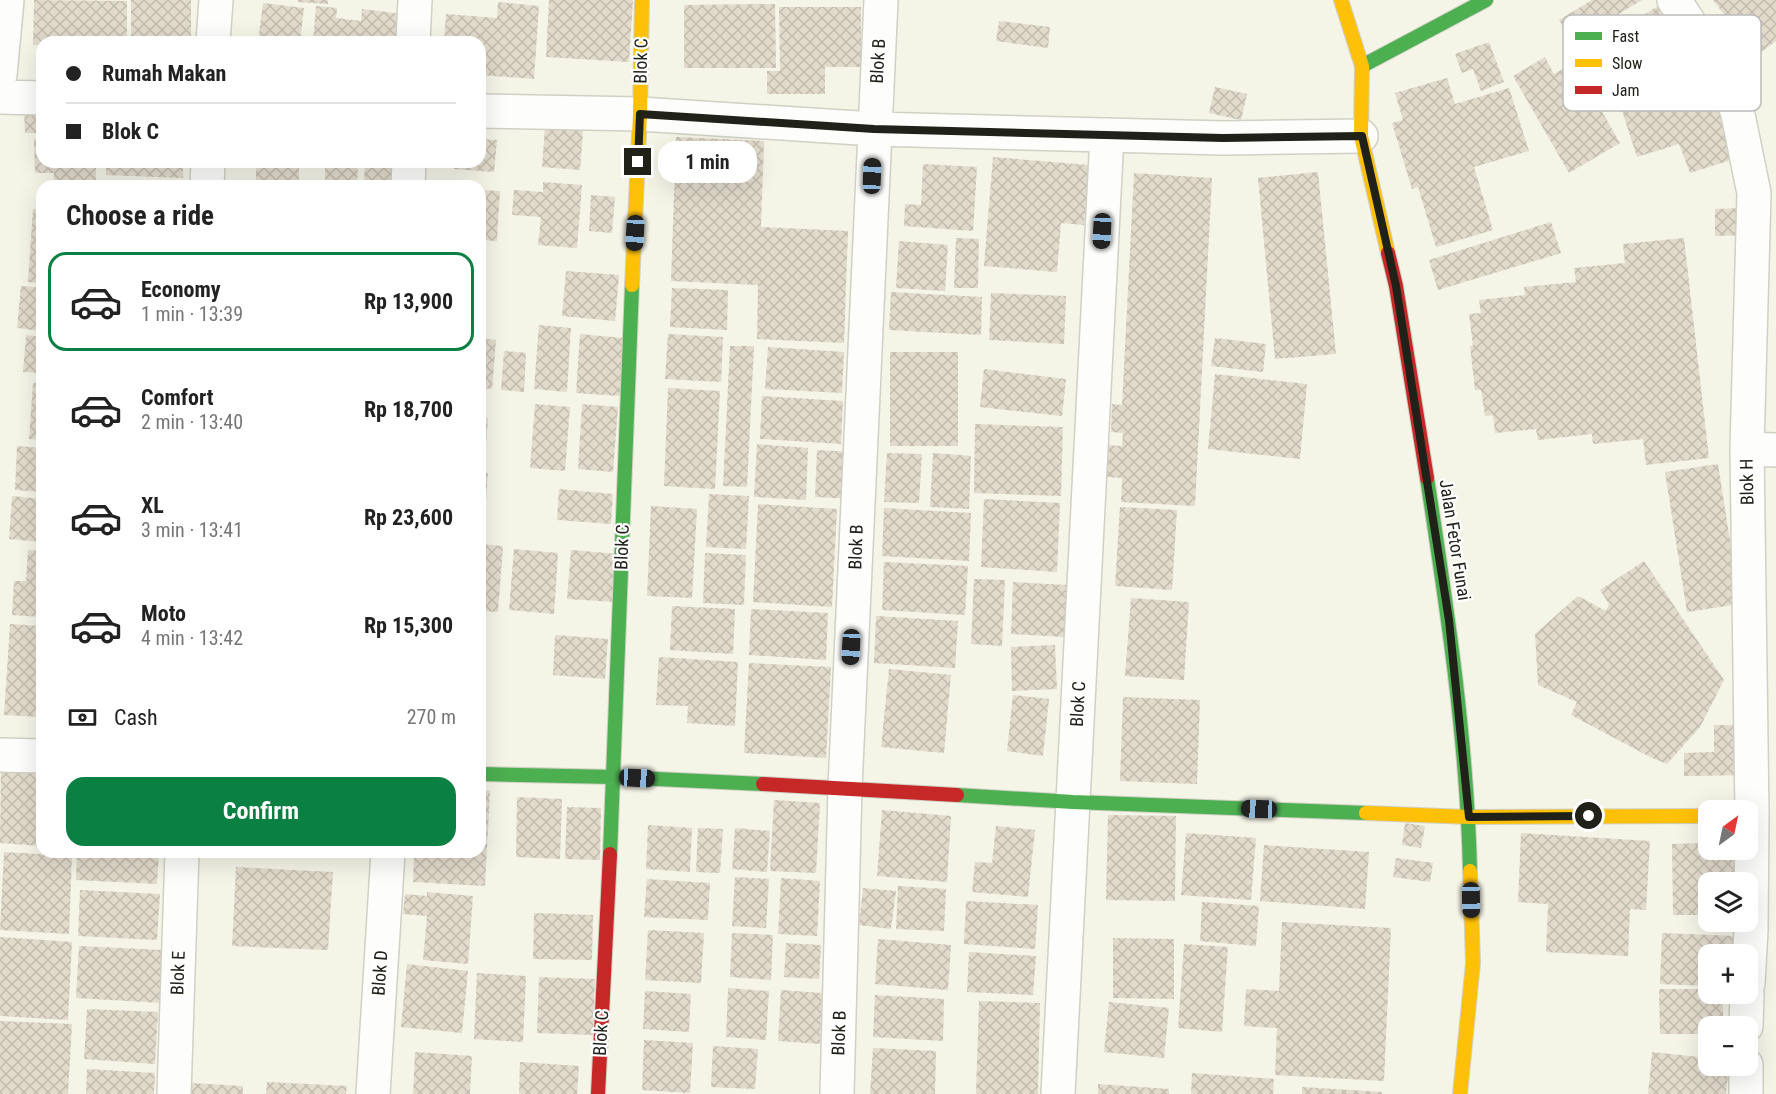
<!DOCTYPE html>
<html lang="en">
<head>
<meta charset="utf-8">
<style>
  body { margin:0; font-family:"Roboto Condensed",sans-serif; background:#f2f2f2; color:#222; height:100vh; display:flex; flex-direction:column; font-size:22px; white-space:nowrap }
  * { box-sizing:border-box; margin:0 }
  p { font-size:20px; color:#767676 }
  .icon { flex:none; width:33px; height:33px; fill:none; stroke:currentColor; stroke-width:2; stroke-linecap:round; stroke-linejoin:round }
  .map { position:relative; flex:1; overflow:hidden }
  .panel { position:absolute; left:36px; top:180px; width:450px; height:678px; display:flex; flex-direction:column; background:#fff; border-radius:18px; box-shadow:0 6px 24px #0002 }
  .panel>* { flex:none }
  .hud { position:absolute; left:36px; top:36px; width:450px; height:132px; border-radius:18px; box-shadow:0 6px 24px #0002; display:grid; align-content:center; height:132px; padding:0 30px; background:#fff }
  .needle { width:39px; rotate:33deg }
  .buttons { position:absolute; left:1698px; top:800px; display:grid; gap:12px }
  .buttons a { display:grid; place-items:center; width:60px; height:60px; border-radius:12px; background:#fff; box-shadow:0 6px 24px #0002; font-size:30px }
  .end { position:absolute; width:27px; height:27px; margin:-14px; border:8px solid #202118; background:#fff; box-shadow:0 0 0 3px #fff }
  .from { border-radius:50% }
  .bubble { position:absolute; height:42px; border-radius:18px; background:#fff; box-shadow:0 6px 24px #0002; font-size:20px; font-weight:700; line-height:42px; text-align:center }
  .car { position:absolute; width:18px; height:36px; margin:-18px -9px; border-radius:8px; box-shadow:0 0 4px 2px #0007; background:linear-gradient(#222 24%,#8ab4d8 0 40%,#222 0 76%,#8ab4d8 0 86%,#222 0) }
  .hud b { display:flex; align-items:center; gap:21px; height:57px; font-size:22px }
  .hud b+b { border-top:2px solid #e0e0e0 }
  .hud i { width:15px; height:15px; background:#222 }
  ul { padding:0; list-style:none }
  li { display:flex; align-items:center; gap:18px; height:99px; margin:0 12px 9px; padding:0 18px; border:3px solid transparent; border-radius:18px }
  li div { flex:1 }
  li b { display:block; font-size:22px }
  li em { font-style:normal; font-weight:700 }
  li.on { border-color:#0b8043 }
  li>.icon { width:54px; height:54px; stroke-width:1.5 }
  h2 { padding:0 30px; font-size:27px; line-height:72px }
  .pay { display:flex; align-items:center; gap:15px; height:66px; padding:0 30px; font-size:22px }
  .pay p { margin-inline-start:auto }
  .button { display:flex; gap:12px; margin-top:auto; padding:12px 30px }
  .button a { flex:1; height:69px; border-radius:18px; background:#0b8043; color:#fff; font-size:24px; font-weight:700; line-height:69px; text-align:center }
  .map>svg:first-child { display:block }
</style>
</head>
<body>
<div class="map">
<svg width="1776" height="1094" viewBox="0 0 1776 1094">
  <defs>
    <pattern id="building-cross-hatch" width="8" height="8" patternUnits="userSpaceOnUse" patternTransform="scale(1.5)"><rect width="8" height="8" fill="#e2dbcc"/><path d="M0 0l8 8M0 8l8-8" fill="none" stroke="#c2bcae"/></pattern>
  </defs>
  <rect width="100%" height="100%" fill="#f4f4e7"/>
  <!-- building -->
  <path fill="url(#building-cross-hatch)" d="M34,0L127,1V42H42V45H33Z
    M131,0H191V42H131Z
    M298,0H328V4L298,2Z
    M549,0H633L629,62L546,57Z
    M1592,0H1642L1614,17L1621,29L1661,4L1684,41L1598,95L1574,58L1580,55L1559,20Z
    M1713,0H1776V41L1756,56Z
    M498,2L539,6L534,79L480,75V42H444L446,14L497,18Z
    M263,3L304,8L300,42H258Z
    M775,4L776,68H684V5Z
    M316,6L337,8L336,18L361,21L362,9L403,14L400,42H313Z
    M779,7H861V67H825V94H767V71H780Z
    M999,21L1050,27L1048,48L996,41Z
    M1489,42L1504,82L1481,91L1473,69L1462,73L1455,54Z
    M1545,57L1554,74L1574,63L1620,143L1569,173L1513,76Z
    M1447,78L1455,104L1509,88L1529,151L1474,167L1493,230L1436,247L1418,187L1412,189L1392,123L1403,120L1395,93Z
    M1710,84L1734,159L1690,173L1679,144L1637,157L1622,111Z
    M1215,87L1247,94L1241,120L1209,113Z
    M24,111H42V133H25Z
    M545,127L583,131L580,170L542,167Z
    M676,137L764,141L761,227L848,231L844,343L757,339L758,285L671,281Z
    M34,139H42V162H96V186H54V173H35Z
    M480,139L497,140L494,172L454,169V162H480Z
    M993,157L1089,165L1084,225L1061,223L1057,272L984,266Z
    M106,162H183V178L106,175Z
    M256,162H299V186H256Z
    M325,162H358L357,186H325Z
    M365,162H402L401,186H364Z
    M923,164L977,167L973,231L904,226L905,204L921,205Z
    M1318,172L1336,354L1275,359L1258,178Z
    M1134,173L1212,178L1195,506L1121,502L1122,478L1106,477L1107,445L1122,446L1123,433L1111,432L1112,404L1122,405Z
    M191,182V186H105V183Z
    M543,182L582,185L577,248L538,245L541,217L512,215L514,190L543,192Z
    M480,190L500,191L497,241L480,240Z
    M591,195L615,197L612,233L589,231Z
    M1746,208V235L1715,236V209Z
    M33,209H42V283L28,282Z
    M1551,222L1561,253L1438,290L1429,260Z
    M956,238L979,239L978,288H954Z
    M1684,238L1709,458L1646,465L1643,439L1593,444L1592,434L1538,440L1536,429L1495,433L1493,415L1485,416L1481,390H1475L1470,346H1473L1469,314L1481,313L1479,300L1525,295L1524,287L1576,282L1574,268L1625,263L1623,244Z
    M899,241L948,245L945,291L896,288Z
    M566,271L619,275L615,321L562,316Z
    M21,286L42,288V331L17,328Z
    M672,288L728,290L727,330L670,327Z
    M891,292L982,297L981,335L889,330Z
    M991,293L1066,296L1064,344L989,340Z
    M539,325L571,328L567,392L534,389Z
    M580,334L624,338L620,396L576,393Z
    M668,334L723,337L721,382L665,379Z
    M26,335L42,337V373L23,372Z
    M480,338L496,340L492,389L480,388Z
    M1215,338L1266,344L1263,372L1211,366Z
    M730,346H754L747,487L723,486Z
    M768,347L844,352L842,393L765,389Z
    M504,351L526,353L524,392L501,390Z
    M890,352H958V446H890Z
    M984,369L1066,379L1062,416L980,407Z
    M1215,374L1307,384L1300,459L1208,449Z
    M33,383H42V440L29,439Z
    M668,388L720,391L715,489L664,486Z
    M762,396L843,401L841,444L760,439Z
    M535,404L570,407L565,471L530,468Z
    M582,404L618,407L613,472L578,469Z
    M480,417L488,418L485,459H480Z
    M975,424L1063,427L1061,496L974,493Z
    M757,444L808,448L806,500L754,497Z
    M17,446L42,448V492L15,490Z
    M817,450L855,452L853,499L815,497Z
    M887,453L922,454L919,503L884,502Z
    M933,453L971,456L969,509L930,507Z
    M1718,464L1740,604L1687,612L1665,472Z
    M480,473H488L484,527L480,526Z
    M559,489L613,494L611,524L557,520Z
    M709,494L749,496L746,549L706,547Z
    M12,496L42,499V542L9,539Z
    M984,499L1060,503L1057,572L981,567Z
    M758,504L837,509L832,607L753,602Z
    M651,506L697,509L692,598L647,596Z
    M1120,507L1177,510L1172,590L1115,586Z
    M884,508L971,513L969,561L882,556Z
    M480,544L503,546L498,612L480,611Z
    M514,549L558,553L554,614L509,610Z
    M28,550L42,551V617L12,615L14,581H26Z
    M571,550L618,554L615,602L567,599Z
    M705,553L746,555L744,605L703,603Z
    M1644,561L1724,680L1700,727L1667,764L1650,757L1571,715L1577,702L1538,685L1535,634L1578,596L1606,611L1609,604L1600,590Z
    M884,562L968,566L965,615L882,610Z
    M974,579L1005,580L1002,646L971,644Z
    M1013,582L1067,585L1064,637L1011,634Z
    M1131,598L1189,602L1184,680L1125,676Z
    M672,606L735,609L733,654L670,650Z
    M751,609L828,613L826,660L749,655Z
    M876,616L958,621L955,668L874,663Z
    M10,624L42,626V717L4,715Z
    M555,635L608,639L605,679L553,675Z
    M1055,645L1057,689L1012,691L1011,647Z
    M659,657L738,662L735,726L687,723L688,706L656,705Z
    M749,663L831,667L826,758L744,753Z
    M889,669L951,675L944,753L881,747Z
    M1013,695L1049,699L1043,756L1007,751Z
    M1123,697L1200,700L1197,784L1120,781Z
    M1714,725H1749L1750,775L1684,776V753L1714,752Z
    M1,762L42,764V846L0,843Z
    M480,790L490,791L485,886L413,882L414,852H480Z
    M517,797L562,799L560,859L516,857Z
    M774,800L820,803L816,873L770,871Z
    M567,807L601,808L600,860L565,859Z
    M882,810L951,816L947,882L877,876Z
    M1108,815L1176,816L1175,901L1106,900Z
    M1405,823L1425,826L1421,848L1402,845Z
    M648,825L692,828L690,872L646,869Z
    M996,826L1035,830L1028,897L972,892L975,862L992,863Z
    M698,828L723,829L720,873L696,872Z
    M735,828L770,831L767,872L732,869Z
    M1186,833L1256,838L1251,900L1181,895Z
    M1521,833L1650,841L1646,910L1630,909L1628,956L1546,952L1548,904L1518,902Z
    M1708,843V849H1736L1737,882H1708V915H1673L1672,844Z
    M1264,845L1369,852L1365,909L1260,901Z
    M4,852L72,856L69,934L0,930Z
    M77,852H159L157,884L76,880Z
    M1396,858L1433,863L1430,882L1393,877Z
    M236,867L333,872L328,950L232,946Z
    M735,877L769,879L766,928L732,926Z
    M781,878L820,881L817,936L778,934Z
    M647,879L710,883L708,920L644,917Z
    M898,886L946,889L944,931L896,929Z
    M863,888L896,891L891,929L859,925Z
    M80,890L160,894L157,940L78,936Z
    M427,892L473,896L468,964L423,960L427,916L403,914L405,894L427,896Z
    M966,901L1038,905L1035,949L964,944Z
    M1202,902L1259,906L1256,946L1200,941Z
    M534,913L593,915L592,960L533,959Z
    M1282,922L1391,928L1384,1081L1275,1075L1277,1028L1244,1026L1246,989L1279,991Z
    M648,930L704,933L701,983L645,980Z
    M732,933L773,935L771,980L730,977Z
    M1662,933L1736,936V954H1708V986L1660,984Z
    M0,937L72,942L68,1020L0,1016Z
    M1113,938L1174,939V999L1113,998Z
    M878,939L951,945L948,990L875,984Z
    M786,943L821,945L819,979L784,977Z
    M1184,944L1228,947L1222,1032L1178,1028Z
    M79,946L163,950L161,1003L76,998Z
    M969,952L1036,956L1033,995L967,992Z
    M407,964L468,971L462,1033L401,1027Z
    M477,973L526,976L523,1042L474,1039Z
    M539,977L595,979L593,1035L537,1033Z
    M728,988L769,991L766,1040L726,1037Z
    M1659,989H1708V993H1723V1026H1708V1034H1660Z
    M781,990L822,993L820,1044L778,1041Z
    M645,991L691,994L689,1032L643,1029Z
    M875,995L944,999L943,1041L873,1037Z
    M979,1001L1040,1003L1038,1094H976Z
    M1109,1002L1169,1008L1164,1058L1104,1052Z
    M87,1009L158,1012L155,1064L84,1059Z
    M0,1021L72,1024L68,1094H0Z
    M644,1040L693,1043L690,1093L642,1090Z
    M713,1046L758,1049L755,1089L711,1087Z
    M873,1048L936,1051L935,1094H870Z
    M415,1052L472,1056L470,1094H413Z
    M1652,1052L1708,1058V1065H1729L1726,1094H1648Z
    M520,1062L579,1066L577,1094H519Z
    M87,1069L155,1073L154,1094H86Z
    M1192,1073L1274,1079L1273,1094H1191Z
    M267,1082L347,1086L346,1094H266Z
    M191,1083L243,1086V1094H190Z
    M1098,1084L1169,1089V1094H1098Z
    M1302,1087L1382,1092V1094H1302Z"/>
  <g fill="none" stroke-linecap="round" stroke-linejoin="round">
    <defs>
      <path id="street" d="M1674,0L1714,60L1737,110L1754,193L1747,449L1752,815L1751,930L1748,983
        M213,42L216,0
        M413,42L415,0
        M0,75L7,0
        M0,97L42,98
        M480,111L640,114L874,129L1223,138L1361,136
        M207,186L208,162
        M408,186L409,162
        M1747,449L1776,450
        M0,755L42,756
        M1746,1026L1747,993
        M174,1094L182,852
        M373,1094L388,852
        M837,1094L845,788L881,0
        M1058,1094L1107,135
        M1746,1094V1065"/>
      <path id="fast" d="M1362,66L1486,0
        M1427,478C1447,608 1467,739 1470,871
        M480,774L614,777L763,784
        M957,795L1073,802L1366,813
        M610,854L632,285"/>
      <path id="slow" d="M1341,0L1362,66L1361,136L1388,253
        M632,285L640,114L642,0
        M1366,813L1469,817L1708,816
        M1460,1094L1473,963L1470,871"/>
      <path id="jam" d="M1388,253L1396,286L1427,478
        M763,784L957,795
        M598,1094L610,854"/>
    </defs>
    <!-- street casing -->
    <use href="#street" stroke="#d0d0c5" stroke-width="36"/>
    <!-- fast casing -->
    <use href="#fast" stroke="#d0d0c5" stroke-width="16"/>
    <!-- slow casing -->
    <use href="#slow" stroke="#d0d0c5" stroke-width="16"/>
    <!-- jam casing -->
    <use href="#jam" stroke="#d0d0c5" stroke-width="16"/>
    <!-- street -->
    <use href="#street" stroke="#fdfdfb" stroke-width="33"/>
    <!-- fast -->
    <use href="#fast" stroke="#4caf50" stroke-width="14"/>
    <!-- slow -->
    <use href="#slow" stroke="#ffc107" stroke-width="14"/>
    <!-- jam -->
    <use href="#jam" stroke="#c62828" stroke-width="14"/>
  </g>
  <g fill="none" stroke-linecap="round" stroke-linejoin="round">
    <!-- route -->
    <path stroke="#202118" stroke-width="8" d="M638,162L640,114L874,129L1223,138L1362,136L1396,286L1449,620L1469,817L1589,816"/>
  </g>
  <g text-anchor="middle" stroke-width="4.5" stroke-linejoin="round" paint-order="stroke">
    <!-- street labels -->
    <g font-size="18" fill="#202118" stroke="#fff">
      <text transform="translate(641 61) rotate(-89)" y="6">Blok C</text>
      <text transform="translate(878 61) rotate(-87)" y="6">Blok B</text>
      <text transform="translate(1747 482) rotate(-91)" y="6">Blok H</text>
      <text transform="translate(1455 540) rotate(81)" y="6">Jalan Fetor Funai</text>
      <text transform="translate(622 547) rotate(-88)" y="6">Blok C</text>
      <text transform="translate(856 547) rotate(-88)" y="6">Blok B</text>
      <text transform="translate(1078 704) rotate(-87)" y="6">Blok C</text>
      <text transform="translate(178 973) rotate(-88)" y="6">Blok E</text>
      <text transform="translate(380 973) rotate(-86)" y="6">Blok D</text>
      <text transform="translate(601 1033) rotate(-87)" y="6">Blok C</text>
      <text transform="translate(839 1033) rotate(-88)" y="6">Blok B</text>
    </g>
  </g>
  <!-- legend -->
  <rect x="1563" y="15" width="198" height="96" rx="9" fill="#fff" stroke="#bcbcba" stroke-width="1.5"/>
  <rect x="1575" y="32" width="27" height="8" fill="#4caf50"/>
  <rect x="1575" y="59" width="27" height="8" fill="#ffc107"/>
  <rect x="1575" y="86" width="27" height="8" fill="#c62828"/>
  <g font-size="16" fill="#202118">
    <text x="1612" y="42">Fast</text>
    <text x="1612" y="69">Slow</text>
    <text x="1612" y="96">Jam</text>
  </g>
</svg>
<div class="buttons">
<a><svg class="needle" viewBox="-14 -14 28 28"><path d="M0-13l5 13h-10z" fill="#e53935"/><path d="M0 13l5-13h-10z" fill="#767676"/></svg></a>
<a><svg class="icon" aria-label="layers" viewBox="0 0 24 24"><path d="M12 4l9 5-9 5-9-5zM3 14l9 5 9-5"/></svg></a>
<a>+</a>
<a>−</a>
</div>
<i class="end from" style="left:1589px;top:816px"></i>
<i class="end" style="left:638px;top:162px"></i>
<div class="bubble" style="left:658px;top:141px;width:99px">1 min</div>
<i class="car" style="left:872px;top:176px;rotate:2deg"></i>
<i class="car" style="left:1102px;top:231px;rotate:183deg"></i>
<i class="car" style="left:635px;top:233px;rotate:183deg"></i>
<i class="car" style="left:851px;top:647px;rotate:183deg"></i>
<i class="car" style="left:637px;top:778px;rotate:93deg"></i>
<i class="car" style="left:1259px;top:809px;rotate:272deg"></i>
<i class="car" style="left:1471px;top:900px;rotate:179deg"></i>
<div class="hud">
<b><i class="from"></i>Rumah Makan</b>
<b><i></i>Blok C</b>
</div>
<section class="panel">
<h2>Choose a ride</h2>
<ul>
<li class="on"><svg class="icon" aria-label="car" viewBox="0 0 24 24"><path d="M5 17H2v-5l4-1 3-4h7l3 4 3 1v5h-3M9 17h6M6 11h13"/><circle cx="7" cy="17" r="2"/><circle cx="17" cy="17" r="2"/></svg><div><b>Economy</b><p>1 min · 13:39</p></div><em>Rp 13,900</em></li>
<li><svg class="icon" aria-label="car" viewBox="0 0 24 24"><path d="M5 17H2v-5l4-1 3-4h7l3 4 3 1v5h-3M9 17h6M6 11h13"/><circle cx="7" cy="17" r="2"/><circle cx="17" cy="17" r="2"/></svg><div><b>Comfort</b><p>2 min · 13:40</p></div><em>Rp 18,700</em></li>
<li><svg class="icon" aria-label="car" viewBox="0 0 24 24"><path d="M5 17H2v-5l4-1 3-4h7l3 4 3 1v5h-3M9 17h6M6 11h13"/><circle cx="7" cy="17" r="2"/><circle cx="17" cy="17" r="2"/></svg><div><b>XL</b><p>3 min · 13:41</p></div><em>Rp 23,600</em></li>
<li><svg class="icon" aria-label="car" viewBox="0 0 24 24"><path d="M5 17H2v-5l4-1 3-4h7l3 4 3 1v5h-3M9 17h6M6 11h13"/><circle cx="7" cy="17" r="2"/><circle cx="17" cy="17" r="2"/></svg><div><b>Moto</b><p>4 min · 13:42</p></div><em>Rp 15,300</em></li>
</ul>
<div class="pay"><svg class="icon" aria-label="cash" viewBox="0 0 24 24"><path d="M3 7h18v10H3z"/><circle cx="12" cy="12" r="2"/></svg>Cash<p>270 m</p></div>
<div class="button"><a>Confirm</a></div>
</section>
</div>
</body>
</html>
